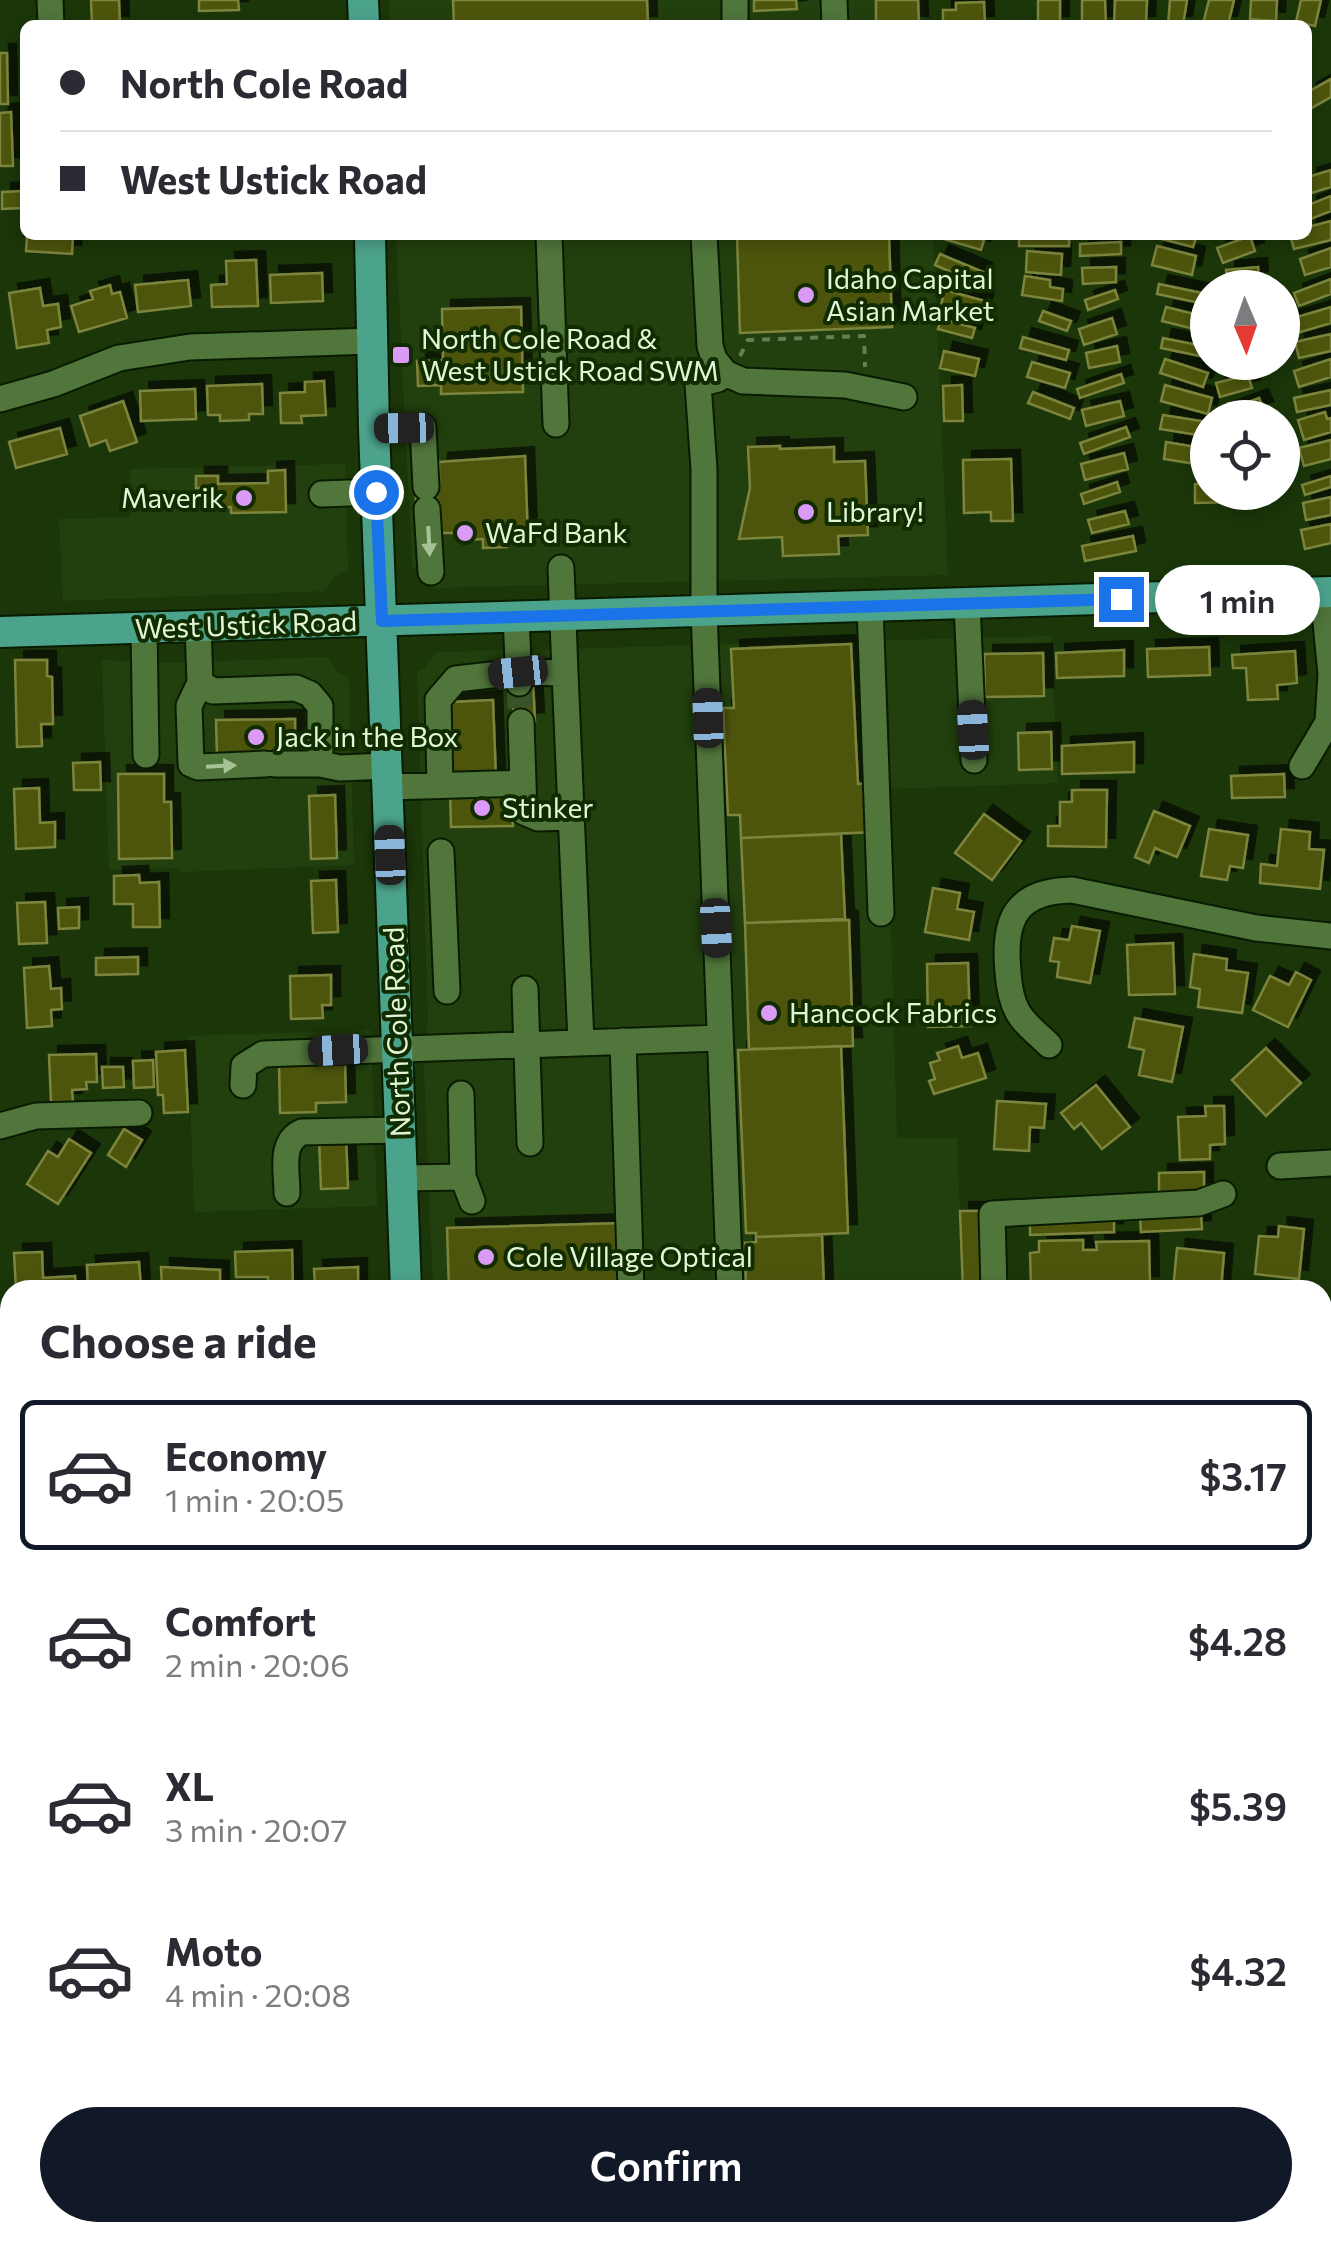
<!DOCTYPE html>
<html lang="en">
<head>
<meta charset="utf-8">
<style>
  body { margin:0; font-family:Commissioner,sans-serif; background:#f2f2f3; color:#2b2b33; height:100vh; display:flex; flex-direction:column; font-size:38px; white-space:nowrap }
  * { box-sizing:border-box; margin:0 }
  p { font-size:32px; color:#7c7c81 }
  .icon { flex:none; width:55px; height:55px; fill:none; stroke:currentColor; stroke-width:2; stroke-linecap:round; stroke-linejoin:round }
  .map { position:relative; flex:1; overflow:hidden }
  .side { position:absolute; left:0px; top:1280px; width:1332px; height:962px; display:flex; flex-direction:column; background:#fff; border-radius:30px 30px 0 0; box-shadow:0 5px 15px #0003 }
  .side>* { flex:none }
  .top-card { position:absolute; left:20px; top:20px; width:1292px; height:220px; border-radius:15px; box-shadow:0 5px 15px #0003; display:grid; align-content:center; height:220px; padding:0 40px; background:#fff }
  .needle { width:65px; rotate:178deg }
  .controls { position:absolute; left:1190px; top:270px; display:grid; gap:20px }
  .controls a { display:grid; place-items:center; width:110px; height:110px; border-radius:50%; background:#fff; box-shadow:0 5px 15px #0003; font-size:50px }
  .end { position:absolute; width:45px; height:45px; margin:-22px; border:12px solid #1a73e8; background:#fff; box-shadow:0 0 0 5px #fff }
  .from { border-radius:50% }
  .bubble { position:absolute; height:70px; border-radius:35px; background:#fff; box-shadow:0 5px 15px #0003; font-size:32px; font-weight:600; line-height:70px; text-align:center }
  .car { position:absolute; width:30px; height:60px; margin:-30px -15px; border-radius:12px; box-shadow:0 0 8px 2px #0007; background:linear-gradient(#222 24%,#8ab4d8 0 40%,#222 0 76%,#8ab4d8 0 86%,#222 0) }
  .top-card b { display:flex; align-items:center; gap:35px; height:95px; font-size:38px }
  .top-card b+b { border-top:2px solid #e1e1e2 }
  .top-card i { width:25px; height:25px; background:#2b2b33 }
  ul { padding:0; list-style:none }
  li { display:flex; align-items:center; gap:30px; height:150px; margin:0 20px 15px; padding:0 20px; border:5px solid transparent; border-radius:15px }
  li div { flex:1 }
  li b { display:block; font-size:38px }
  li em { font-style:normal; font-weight:600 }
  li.current { border-color:#111827 }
  li>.icon { width:90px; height:90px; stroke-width:1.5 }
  h2 { padding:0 40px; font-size:45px; line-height:120px }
  .primary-button { display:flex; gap:20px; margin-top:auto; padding:20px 40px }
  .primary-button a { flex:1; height:115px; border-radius:60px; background:#111827; color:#fff; font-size:40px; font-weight:600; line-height:115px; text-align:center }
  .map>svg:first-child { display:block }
</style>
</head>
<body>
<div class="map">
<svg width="1331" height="2242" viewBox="0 0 1331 2242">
  <defs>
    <filter id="shadow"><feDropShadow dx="9" dy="-9" stdDeviation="0" flood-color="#0009"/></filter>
  </defs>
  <rect width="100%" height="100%" fill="#1b3609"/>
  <!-- built -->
  <path fill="#22400e" d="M389,0H923L924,25H390Z
    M396,235H933L948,575L433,588L422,571L412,567Z
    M345,464L348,569L336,576L324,591L63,601L59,519L131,517L130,469Z
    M1051,636L1058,783L887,789L897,1138H957L963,1290H433L424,1072L428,1017L417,671L424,668L435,653L442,652Z
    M328,657L338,672L349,678L354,865L181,872L180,868L109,870L102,660L169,663Z
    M371,1030L377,1206L194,1212L188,1036Z"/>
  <!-- building -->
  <path fill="#4e5507" stroke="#7b843e" stroke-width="2.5" filter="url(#shadow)" d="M91,0H119L120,25H92Z
    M199,0H238L239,10L199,11Z
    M453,0H647L648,25H454Z
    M754,0H796L797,9L754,11Z
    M876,0H918L919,25H876Z
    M1038,0H1060V25H1038Z
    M1082,0H1105L1106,25H1082Z
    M1115,0H1147L1146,25H1114Z
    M1170,0H1187L1183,25H1168Z
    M1209,0H1234L1228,25L1203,24Z
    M1251,0H1277L1276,21L1250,19Z
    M1301,0H1321L1315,26L1296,22Z
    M984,2L985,25H943V10H956V3Z
    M0,53H7L8,104H0Z
    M1331,79V97L1308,110V92Z
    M11,112L13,166H0V113Z
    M1331,170V187L1308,194V177Z
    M22,191V208L2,209V192Z
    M1331,196V211L1308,220V205Z
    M1331,221V240L1294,249L1290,235H1308V227Z
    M27,235H73L72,254L26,251Z
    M737,235H889L892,327L740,333Z
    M938,235H967L984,240L981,250L937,237Z
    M1019,235H1069V246H1019Z
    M1159,235H1197L1193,247L1158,238Z
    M1250,236L1255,251L1223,263L1217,248Z
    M1121,242V254L1080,256V244Z
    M1157,246L1196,256L1192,275L1152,265Z
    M1331,248V267L1305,275L1300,259Z
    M1027,251L1062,254L1061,275L1026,272Z
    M940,254L983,272L978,284L935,265Z
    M256,260L258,306L212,307L211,285L227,284L226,261Z
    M1116,267V282L1083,284L1082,268Z
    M1258,267L1259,280L1227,282L1226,270Z
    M322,273L323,301L271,303L270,275Z
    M1025,276L1050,280V287L1063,289L1062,301L1022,295Z
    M1331,279V294L1299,306L1294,293Z
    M188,280L191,306L138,312L135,285Z
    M1159,284L1202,293L1200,303L1157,294Z
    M110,285L112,294L120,292L127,318L79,332L71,306L93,299L90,291Z
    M40,288L43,306L58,304L61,327L47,330L49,343L17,348L9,293Z
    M945,290L985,301L980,316L941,305Z
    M1115,290L1118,299L1088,310L1085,300Z
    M521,307L523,392L441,394V385L418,386L417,361L443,360L442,309Z
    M1166,307L1206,317L1202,331L1162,321Z
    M1331,307V323L1294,334L1290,319Z
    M1043,311L1071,321L1067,331L1039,321Z
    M1112,318L1117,334L1084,345L1079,329Z
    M941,319L975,328L972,338L938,329Z
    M1331,334V351L1299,358L1295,342Z
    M1023,337L1069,350L1066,360L1020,348Z
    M1163,338L1207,347L1205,357L1161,348Z
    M1117,346L1120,362L1089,368L1086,353Z
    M944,351L979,359L975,376L940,368Z
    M1165,359L1208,373L1203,387L1160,373Z
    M1331,359V377L1299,387L1294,371Z
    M1032,362L1070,373L1065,388L1027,377Z
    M1121,374L1124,383L1080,398L1077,389Z
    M1248,375L1252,388L1220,397L1216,383Z
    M324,381L326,415L301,416L302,423H281L280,393L305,392V382Z
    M262,384L263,414H249V420L220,421V415H208L207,386Z
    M962,385L963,421H944L943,386Z
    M1165,385L1212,398L1208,414L1161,401Z
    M195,389L196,419L141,421L140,391Z
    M1331,390V405L1297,412L1294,398Z
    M1033,392L1074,408L1070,419L1028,403Z
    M1259,398L1264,410L1242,418H1218L1216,414Z
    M123,401L137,442L110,451L106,440L90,446L80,416Z
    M1120,401L1124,416L1086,426L1082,410Z
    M1325,412L1327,419L1331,418V432L1304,440L1298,420Z
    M1163,415L1207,422L1205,436L1160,429Z
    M1126,427L1130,437L1084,454L1080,443Z
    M60,428L67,454L16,468L9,442Z
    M1331,440V459L1304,466L1299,448Z
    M1166,442L1208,449V466L1164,459Z
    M780,446V449L834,447V462L865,461L868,535L838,536L839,554L783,556L782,537L739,539L750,488L748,447Z
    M1124,453L1128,469L1085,480L1081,464Z
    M525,456L528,541L507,542V547L483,548V539L470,540L469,525H459L460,533H437L416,510V487L439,486V462Z
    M1011,459L1013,521H991V512L964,513L963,460Z
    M285,470L286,512L231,513V507L203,508V488H196V476H218V484L268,483V471Z
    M1331,476V487L1305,495L1302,485Z
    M1117,482L1120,492L1084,504L1081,494Z
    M1195,484H1208V492H1236V502L1195,503Z
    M1331,497V515L1306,520L1303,503Z
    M1125,511L1129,524L1092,533L1088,520Z
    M1331,524V543L1305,549L1301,530Z
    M1133,536L1136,551L1085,561L1082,546Z
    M851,644L858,784L871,783L873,832L741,838L740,815H728L723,708H734L731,649Z
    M1209,647L1210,675L1148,677L1147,649Z
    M1124,650V676L1057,678L1056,653Z
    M1295,651L1297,683L1277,685L1278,699L1248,700L1246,668H1233L1232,655Z
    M1043,653L1044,696L985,697L984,654Z
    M15,660H47V676L52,677L53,724H41L42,746L17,747Z
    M533,682L535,721L514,722L512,683Z
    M493,700L496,779L453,781L450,702Z
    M295,719V754L217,756L216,720Z
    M1051,732L1052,769L1019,770L1018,733Z
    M1134,742V772L1062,774V746Z
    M100,762L101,790H74L73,763Z
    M118,774H164V802H171L172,858L119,859Z
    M1284,774L1285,797L1232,798L1231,776Z
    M39,788L40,823L55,822V847L16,849L14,789Z
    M512,790L513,826L451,827L450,791Z
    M1072,790H1107L1106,847L1048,846V826H1060V802H1072Z
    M335,795L337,858L311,859L309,796Z
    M1154,811L1190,826L1177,857L1155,848L1149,863L1135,857Z
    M984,814L1021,841L992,880L955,853Z
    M1209,829L1248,835L1243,868L1230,866L1227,880L1201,876Z
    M1281,829L1310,832L1309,849L1324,850L1320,889L1260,883L1261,864L1277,866Z
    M841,834L845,919L745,923L741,838Z
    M139,875L140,883L159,882L160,927H133V904H114V876Z
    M336,880L338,932L313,933L311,881Z
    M933,888L960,893L957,909L974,912L969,940L925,932Z
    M45,902L47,943L19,944L17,903Z
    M79,907V928L59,929L58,908Z
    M849,920L853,1046L749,1049L745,923Z
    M1072,926L1100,931L1090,983L1057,977L1059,962L1050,961L1054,938L1069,940Z
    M1173,943L1175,994L1129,995L1127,945Z
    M1194,954L1227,959L1226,970L1248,973L1242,1013L1198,1007L1200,989L1190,987Z
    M138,957V974L96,975V958Z
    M968,963L970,1026L928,1027L927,964Z
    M49,966L51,989L61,988L62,1009L51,1010L52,1026L27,1028L24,968Z
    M1296,972L1311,980L1288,1027L1253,1010L1270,976L1289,985Z
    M331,975V1005H322L323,1018L291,1019L290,976Z
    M1135,1018L1183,1027L1172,1082L1139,1075L1144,1050L1129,1047Z
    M841,1046L848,1233L756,1237V1233H746L738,1050Z
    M958,1046L962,1058L978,1053L986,1078L934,1094L929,1081L935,1079L930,1063L940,1060L937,1053Z
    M1266,1048L1301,1083L1266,1116L1232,1080Z
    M185,1050L188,1112L164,1113L163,1095H158L156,1052Z
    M96,1054L97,1082H86L87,1089L72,1090L73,1102H51L49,1055Z
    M153,1060L154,1087L134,1088L133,1061Z
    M345,1062L346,1102L316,1103V1112L280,1113L279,1064Z
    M102,1067H123L124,1087L103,1088Z
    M1096,1085L1130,1127L1102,1149L1081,1123L1074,1129L1061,1113Z
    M997,1101L1046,1104L1044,1128L1030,1127L1029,1151L994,1149Z
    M1205,1106H1224L1225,1144L1210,1145V1159L1180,1160L1178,1117L1206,1116Z
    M124,1129L142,1140L126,1167L108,1155Z
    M346,1137L348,1188L321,1189L319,1138Z
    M69,1139L91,1153L58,1204L27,1184L48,1151L58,1157Z
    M1204,1172V1191L1159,1193V1173Z
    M960,1211H980L982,1290H963Z
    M1201,1214L1202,1229L1141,1232L1140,1217Z
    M1114,1218V1232L1030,1235V1221Z
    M622,1223L624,1290H449L447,1228Z
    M1279,1226L1304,1229L1299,1279L1255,1274L1259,1236L1278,1237Z
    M822,1235L824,1290H746L745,1243L756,1242V1237Z
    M1083,1240V1250H1097L1096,1242L1149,1241L1150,1285L1031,1288L1030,1253L1039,1252V1241Z
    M1177,1248L1224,1253L1221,1290H1173Z
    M292,1250L293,1290H268V1277H236L235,1252Z
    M42,1252L43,1278L75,1276L76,1290H16L14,1253Z
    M139,1262L141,1288L88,1290L87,1265Z
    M161,1267L220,1270V1290H162Z
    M358,1267V1290H309V1286H315L314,1269Z
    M10,1394V1426L0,1427V1395Z
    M0,1542H10V1573H0Z
    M1322,1730H1328L1331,1737V1766H1322Z
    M1322,1836H1331V1871H1322Z
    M1322,1916H1331V1953H1322Z
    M1322,2018H1331V2051H1322Z
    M1322,2080H1331V2129H1322Z
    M1322,2144H1331V2194H1322Z
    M1331,2210V2242H1280V2232H1322V2211Z
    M58,2232H90V2242H58Z
    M139,2232H184V2237L168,2238V2242H139Z
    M260,2232L295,2233V2242H260Z
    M356,2232H389V2242H356Z
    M763,2232H812L808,2242H758Z
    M826,2232H868L867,2242H825Z
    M973,2232H1029L1025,2242L997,2238L996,2242Z
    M1038,2232H1087L1088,2242H1030V2237H1039Z
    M1207,2232H1262L1261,2240L1245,2237L1244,2242L1206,2240Z"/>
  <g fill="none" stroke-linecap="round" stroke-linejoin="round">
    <!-- minor-tunnel -->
    <path stroke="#395328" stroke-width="25" stroke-dasharray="25 12" stroke-linecap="butt" d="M519,683L521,722"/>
    <defs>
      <path id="minor" d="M50,0L51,25
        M735,0V25
        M834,0L835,25
        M549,235L556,424
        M704,235L710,346L714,359L725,373L743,381L845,385L904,397
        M725,373L718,379L698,384L704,469V611L730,1290
        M0,399L53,384L119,358L190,347L372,341
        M374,428L423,427L426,487
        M322,494L376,492
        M427,509L431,572
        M967,604L974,760
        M870,606L881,913
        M516,617L519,683
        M198,626L200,683L213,691L296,688L310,694L320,706V764L340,768L387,766
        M144,628L146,755
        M565,673L581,1042
        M200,683L189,706L191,764L198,767L265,764
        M521,722L524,812L538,818L571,817
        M275,764H320
        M1302,766L1328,722L1331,674L1323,592
        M440,785L438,700L456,679L518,672L565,673L561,568
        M388,787L523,783
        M441,852L447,991
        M525,989L530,1143
        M623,1041L631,1290
        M1049,1045C1040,1036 1028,1027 1021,1017C1012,1005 1009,987 1008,972C1003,920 1015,891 1072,890L1256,928L1331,936
        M243,1085L244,1066L263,1054L720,1038
        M461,1094L463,1177L472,1201
        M0,1126L36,1116L139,1113
        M1280,1166L1331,1163
        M402,1178L463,1177
        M287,1193C287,1172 279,1142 302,1132L400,1130
        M994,1290L992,1214L1199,1203L1223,1194
        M0,1350H10
        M1322,1401L1331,1392
        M1322,1571L1331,1583
        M0,1620H10
        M1322,1803L1331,1802
        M10,1818L1,1867L10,2137
        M1322,1990L1331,1989
        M13,2232L14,2242
        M220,2232V2242
        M658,2232L672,2242"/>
      <path id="major" d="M363,0L364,25
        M370,235L374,428L406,1290
        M0,632L1331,592
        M437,2232L438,2242"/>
    </defs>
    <!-- minor casing -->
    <use href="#minor" stroke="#091b01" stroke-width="29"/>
    <!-- major casing -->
    <use href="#major" stroke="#091b01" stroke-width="34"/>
    <!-- path -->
    <path stroke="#657e56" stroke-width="4" stroke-dasharray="8 8" stroke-linecap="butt" d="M740,356L748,340L864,336L865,367"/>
    <!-- minor -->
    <use href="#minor" stroke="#50763c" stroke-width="25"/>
    <!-- major -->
    <use href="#major" stroke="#4ca38c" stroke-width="30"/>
  </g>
  <!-- one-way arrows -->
  <defs><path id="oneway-solid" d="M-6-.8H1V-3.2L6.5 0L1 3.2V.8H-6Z" transform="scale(2.5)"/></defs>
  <g fill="#a6c398">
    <use href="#oneway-solid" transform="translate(429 541) rotate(87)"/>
    <use href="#oneway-solid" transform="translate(221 766) rotate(-3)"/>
  </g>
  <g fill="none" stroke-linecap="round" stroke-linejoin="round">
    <!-- route -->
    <path stroke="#1a73e8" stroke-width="12" d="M376,492L382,621L1121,599"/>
  </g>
  <!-- markers -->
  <g fill="#da9af6" stroke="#112c00" stroke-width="4">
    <circle cx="806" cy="295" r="10"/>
    <rect x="391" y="345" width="20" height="20" rx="5"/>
    <circle cx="244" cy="498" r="10"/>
    <circle cx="806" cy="512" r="10"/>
    <circle cx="465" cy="533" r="10"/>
    <circle cx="256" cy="737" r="10"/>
    <circle cx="482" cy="808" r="10"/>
    <circle cx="769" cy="1013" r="10"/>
    <circle cx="486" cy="1257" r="10"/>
  </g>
  <g text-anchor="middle" stroke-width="8" stroke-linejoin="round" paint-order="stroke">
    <!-- poi labels -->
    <g font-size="28" fill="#e0f6d6" stroke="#112c00" text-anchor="start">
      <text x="826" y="289">Idaho Capital<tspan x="826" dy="32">Asian Market</tspan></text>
      <text x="421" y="349">North Cole Road &amp;<tspan x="421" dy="32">West Ustick Road SWM</tspan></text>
      <text x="224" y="508" text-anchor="end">Maverik</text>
      <text x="826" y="522">Library!</text>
      <text x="485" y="543">WaFd Bank</text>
      <text x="276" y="747">Jack in the Box</text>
      <text x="502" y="818">Stinker</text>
      <text x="789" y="1023">Hancock Fabrics</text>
      <text x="506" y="1267">Cole Village Optical</text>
    </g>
    <!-- street labels -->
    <g font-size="28" fill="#e0f6d6" stroke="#112c00">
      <text transform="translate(246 625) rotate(-2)" y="10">West Ustick Road</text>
      <text transform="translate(397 1032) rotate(-92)" y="10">North Cole Road</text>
    </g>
  </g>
</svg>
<div class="controls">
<a><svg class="needle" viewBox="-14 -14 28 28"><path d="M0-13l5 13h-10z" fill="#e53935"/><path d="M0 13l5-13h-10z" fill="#7c7c81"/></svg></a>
<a><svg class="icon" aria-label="locate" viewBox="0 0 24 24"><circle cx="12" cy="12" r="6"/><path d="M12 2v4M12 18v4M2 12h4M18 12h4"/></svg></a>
</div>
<i class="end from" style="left:376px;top:492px"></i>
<i class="end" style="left:1121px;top:599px"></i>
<div class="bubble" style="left:1155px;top:565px;width:165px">1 min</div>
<i class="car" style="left:404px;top:428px;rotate:269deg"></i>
<i class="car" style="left:518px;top:672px;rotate:264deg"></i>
<i class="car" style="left:708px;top:718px;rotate:358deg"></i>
<i class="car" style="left:973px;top:730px;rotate:357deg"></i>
<i class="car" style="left:390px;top:855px;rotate:358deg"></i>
<i class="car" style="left:716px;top:928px;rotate:177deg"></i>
<i class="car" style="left:338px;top:1050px;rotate:267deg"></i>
<div class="top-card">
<b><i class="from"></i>North Cole Road</b>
<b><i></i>West Ustick Road</b>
</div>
<section class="side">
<h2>Choose a ride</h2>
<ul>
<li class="current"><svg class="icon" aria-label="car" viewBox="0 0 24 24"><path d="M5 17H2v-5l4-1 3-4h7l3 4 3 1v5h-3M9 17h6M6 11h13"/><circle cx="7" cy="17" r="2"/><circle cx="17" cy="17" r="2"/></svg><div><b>Economy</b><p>1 min · 20:05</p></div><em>$3.17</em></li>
<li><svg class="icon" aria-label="car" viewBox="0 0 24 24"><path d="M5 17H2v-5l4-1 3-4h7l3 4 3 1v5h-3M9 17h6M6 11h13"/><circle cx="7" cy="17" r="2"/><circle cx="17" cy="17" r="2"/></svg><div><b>Comfort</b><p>2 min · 20:06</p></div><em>$4.28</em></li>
<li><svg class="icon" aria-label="car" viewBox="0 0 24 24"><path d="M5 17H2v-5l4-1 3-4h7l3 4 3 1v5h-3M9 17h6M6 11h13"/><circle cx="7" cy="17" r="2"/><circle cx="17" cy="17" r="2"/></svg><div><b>XL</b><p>3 min · 20:07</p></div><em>$5.39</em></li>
<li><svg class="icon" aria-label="car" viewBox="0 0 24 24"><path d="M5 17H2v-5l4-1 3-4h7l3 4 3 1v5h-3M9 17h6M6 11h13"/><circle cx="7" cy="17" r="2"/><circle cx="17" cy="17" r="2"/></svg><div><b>Moto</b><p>4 min · 20:08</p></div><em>$4.32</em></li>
</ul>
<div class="primary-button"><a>Confirm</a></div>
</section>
</div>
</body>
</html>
